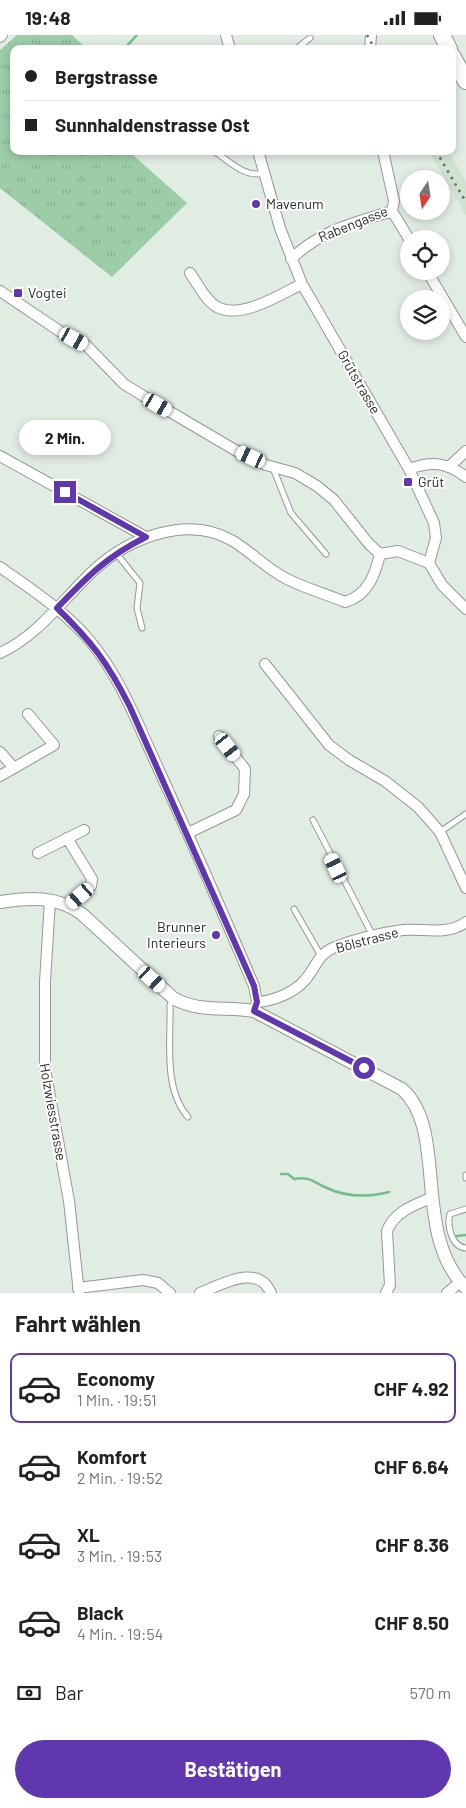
<!DOCTYPE html>
<html lang="de">
<head>
<meta charset="utf-8">
<style>
  body { margin:0; font-family:Barlow,sans-serif; background:#f2f2f2; color:#222; height:100vh; display:flex; flex-direction:column; font-size:19px; white-space:nowrap }
  * { box-sizing:border-box; margin:0 }
  p { font-size:16px; color:#767676 }
  .icon { flex:none; width:28px; height:28px; fill:none; stroke:currentColor; stroke-width:2; stroke-linecap:round; stroke-linejoin:round }
  .map { position:relative; height:1258px; overflow:hidden }
  .drawer { display:flex; flex-direction:column; background:#fff; flex:1 }
  .drawer>* { flex:none }
  .banner { position:absolute; left:10px; top:10px; width:446px; height:110px; border-radius:10px; box-shadow:0 2px 8px #0003; display:grid; align-content:center; height:110px; padding:0 15px; background:#fff }
  .needle { width:32px; rotate:192deg }
  .buttons { position:absolute; left:400px; top:135px; display:grid; gap:10px }
  .buttons a { display:grid; place-items:center; width:50px; height:50px; border-radius:50%; background:#fff; box-shadow:0 2px 8px #0003; font-size:25px }
  .end { position:absolute; width:22px; height:22px; margin:-11px; border:6px solid #6037af; background:#fff; box-shadow:0 0 0 2px #fff }
  .from { border-radius:50% }
  .bubble { position:absolute; height:35px; border-radius:18px; background:#fff; box-shadow:0 2px 8px #0003; font-size:16px; font-weight:700; line-height:35px; text-align:center }
  .car { position:absolute; width:15px; height:30px; margin:-15px -8px; border-radius:6px; box-shadow:0 0 4px 1px #0007; background:linear-gradient(#fff 24%,#345 0 40%,#fff 0 76%,#345 0 86%,#fff 0) }
  .banner b { display:flex; align-items:center; gap:18px; height:48px; font-size:19px }
  .banner b+b { border-top:1px solid #e0e0e0 }
  .banner i { width:12px; height:12px; background:#222 }
  ul { padding:0; list-style:none }
  li { display:flex; align-items:center; gap:15px; height:70px; margin:0 10px 8px; padding:0 5px; border:2px solid transparent; border-radius:10px }
  li div { flex:1 }
  li b { display:block; font-size:19px }
  li em { font-style:normal; font-weight:700 }
  li.selected { border-color:#6037af }
  li>.icon { width:45px; height:45px; stroke-width:1.5 }
  h2 { padding:0 15px; font-size:22px; line-height:60px }
  .pay { display:flex; align-items:center; gap:12px; height:55px; padding:0 15px; font-size:19px }
  .pay p { margin-inline-start:auto }
  .action { display:flex; gap:10px; margin-top:auto; padding:10px 15px }
  .action a { flex:1; height:58px; border-radius:30px; background:#6037af; color:#fff; font-size:20px; font-weight:700; line-height:58px; text-align:center }
  .status { display:flex; justify-content:space-between; align-items:center; height:35px; padding:0 25px; background:#fff; direction:ltr }
  .status svg { height:14px; fill:currentColor }
  .map>svg:first-child { display:block }
</style>
</head>
<body>
<div class="status"><b>19:48</b><svg viewBox="0 0 49 12"><path d="M0 12V9h3v3zM5 12V6h3v6zM10 12V3h3v9zM15 12V0h3v12zM26 1h20v11H26zM47 4h2v5h-2z"/></svg></div>
<div class="map">
<svg width="466" height="1258" viewBox="0 0 466 1258">
  <defs>
    <pattern id="grass-tufts" width="24" height="20" patternUnits="userSpaceOnUse" patternTransform="scale(1.25)"><rect width="24" height="20" fill="#9ccca8"/><path d="M3 7l-1-3M5 7V3M7 7l1-3M15 17l-1-3M17 17v-4M19 17l1-3" fill="none" stroke="#86af90"/></pattern>
  </defs>
  <rect width="100%" height="100%" fill="#e1ece3"/>
  <!-- built -->
  <path fill="#d0e2d4" d="M429,116H448L466,146V181Z"/>
  <!-- grass -->
  <path fill="url(#grass-tufts)" d="M17,0H72L87,14H14V116H139L134,121L187,168L112,242L0,153V15Z"/>
  <g fill="none" stroke-linecap="round" stroke-linejoin="round">
    <!-- stream -->
    <path stroke="#73bf88" stroke-width="2.5" d="M124,14L137,0
      M281,1139H288L294,1144C310,1141 313,1147 327,1153C346,1162 369,1162 389,1157
      M457,1201L466,1200"/>
    <defs>
      <path id="service" d="M296,14L310,3
        M214,116C229,126 245,143 263,138
        M273,433L291,478L326,519
        M116,518L140,548L137,573L142,593
        M313,785L373,901
        M440,797L466,779
        M294,874L321,921
        M173,964L170,970C171,1006 163,1054 188,1082
        M466,1140V1143
        M466,1174L450,1179C447,1190 451,1212 466,1213"/>
      <path id="minor" d="M226,0L230,14
        M0,2L2,0
        M370,14L371,0
        M258,116L280,193L302,249L409,434L434,488L436,503L429,528L398,516L380,519
        M392,176L409,204
        M291,224C323,194 352,189 392,176L394,166L383,116
        M427,236L466,302
        M190,238C198,249 205,265 217,272C241,285 281,259 302,249
        M0,256L61,297L87,311L124,349L145,362L235,415L266,430L295,438L317,451L334,465L369,509L380,519
        M0,421L146,502
        M450,431L466,416
        M409,434C432,426 446,427 466,442
        M429,528L442,550L466,574
        M0,532C32,555 65,576 90,606C121,643 138,690 158,733C191,805 223,878 254,951L257,967L254,976
        M0,618C38,601 64,563 94,535C129,503 188,479 233,506C251,517 266,533 285,543C304,553 326,559 345,567C368,560 375,540 380,519
        M265,629L329,710L349,725L385,746L418,772L440,797L466,853
        M0,717L14,733
        M0,741L54,710L28,679
        M188,798L236,775L244,759L245,734L219,701
        M67,803L92,844L91,851L69,871
        M38,818L84,795
        M50,865L45,947V1034L69,1166L79,1258
        M257,967C273,966 294,958 305,945C317,932 316,920 335,912C356,904 381,898 403,895C424,893 447,901 466,887
        M78,1253L143,1245L158,1248L170,1258
        M200,1258C223,1249 258,1228 271,1258
        M386,1258L390,1250L387,1196C394,1177 414,1170 431,1163
        M447,1258L460,1247"/>
      <path id="tertiary" d="M0,867C30,862 57,861 82,879L173,963C199,978 226,971 254,976L402,1054C449,1096 411,1198 466,1253"/>
      <path id="primary" d="M442,0L449,14
        M452,21L466,46"/>
    </defs>
    <!-- service casing -->
    <use href="#service" stroke="#919b93" stroke-width="7"/>
    <!-- minor casing -->
    <use href="#minor" stroke="#919b93" stroke-width="12"/>
    <!-- tertiary casing -->
    <use href="#tertiary" stroke="#919b93" stroke-width="14"/>
    <!-- primary casing -->
    <use href="#primary" stroke="#919b93" stroke-width="18"/>
    <!-- service -->
    <use href="#service" stroke="#fff" stroke-width="5"/>
    <!-- minor -->
    <use href="#minor" stroke="#fff" stroke-width="10"/>
    <!-- tertiary -->
    <use href="#tertiary" stroke="#fff" stroke-width="12"/>
    <!-- primary -->
    <use href="#primary" stroke="#fff" stroke-width="16"/>
    <!-- rail -->
    <path stroke="#676e68" stroke-width="2.5" stroke-dasharray="2.5 5" stroke-linecap="butt" d="M367,0L375,14
      M436,116L466,167"/>
  </g>
  <g fill="none" stroke-linecap="round" stroke-linejoin="round">
    <!-- route -->
    <path stroke="#6037af" stroke-width="6" d="M65,457L146,502C106,522 88,541 57,573C92,607 108,628 130,672L254,951L257,967L254,976L364,1033"/>
  </g>
  <!-- markers -->
  <g fill="#6037af" stroke="#fff" stroke-width="2">
    <circle cx="256" cy="169" r="5"/>
    <rect x="13" y="253" width="10" height="10" rx="2.5"/>
    <rect x="403" y="442" width="10" height="10" rx="2.5"/>
    <circle cx="216" cy="900" r="5"/>
  </g>
  <g text-anchor="middle" stroke-width="4" stroke-linejoin="round" paint-order="stroke">
    <!-- poi labels -->
    <g font-size="14" fill="#262a26" stroke="#fff" text-anchor="start">
      <text x="266" y="174">Mavenum</text>
      <text x="28" y="263">Vogtei</text>
      <text x="418" y="452">Grüt</text>
      <text x="206" y="897" text-anchor="end">Brunner<tspan x="206" dy="16">Interieurs</tspan></text>
    </g>
    <!-- street labels -->
    <g font-size="14" fill="#262a26" stroke="#fff">
      <text transform="translate(353 189) rotate(-22)" y="5">Rabengasse</text>
      <text transform="translate(359 347) rotate(60)" y="5">Grütstrasse</text>
      <text transform="translate(367 905) rotate(-15)" y="5">Bölstrasse</text>
      <text transform="translate(53 1077) rotate(80)" y="5">Holzwiesstrasse</text>
    </g>
  </g>
</svg>
<div class="buttons">
<a><svg class="needle" viewBox="-14 -14 28 28"><path d="M0-13l5 13h-10z" fill="#e53935"/><path d="M0 13l5-13h-10z" fill="#767676"/></svg></a>
<a><svg class="icon" aria-label="locate" viewBox="0 0 24 24"><circle cx="12" cy="12" r="6"/><path d="M12 2v4M12 18v4M2 12h4M18 12h4"/></svg></a>
<a><svg class="icon" aria-label="layers" viewBox="0 0 24 24"><path d="M12 4l9 5-9 5-9-5zM3 14l9 5 9-5"/></svg></a>
</div>
<i class="end from" style="left:364px;top:1033px"></i>
<i class="end" style="left:65px;top:457px"></i>
<div class="bubble" style="left:19px;top:385px;width:92px">2 Min.</div>
<i class="car" style="left:74px;top:304px;rotate:119deg"></i>
<i class="car" style="left:158px;top:370px;rotate:120deg"></i>
<i class="car" style="left:251px;top:422px;rotate:295deg"></i>
<i class="car" style="left:228px;top:712px;rotate:142deg"></i>
<i class="car" style="left:336px;top:833px;rotate:335deg"></i>
<i class="car" style="left:80px;top:861px;rotate:229deg"></i>
<i class="car" style="left:152px;top:944px;rotate:132deg"></i>
<div class="banner">
<b><i class="from"></i>Bergstrasse</b>
<b><i></i>Sunnhaldenstrasse Ost</b>
</div>
</div>
<section class="drawer">
<h2>Fahrt wählen</h2>
<ul>
<li class="selected"><svg class="icon" aria-label="car" viewBox="0 0 24 24"><path d="M5 17H2v-5l4-1 3-4h7l3 4 3 1v5h-3M9 17h6M6 11h13"/><circle cx="7" cy="17" r="2"/><circle cx="17" cy="17" r="2"/></svg><div><b>Economy</b><p>1 Min. · 19:51</p></div><em>CHF 4.92</em></li>
<li><svg class="icon" aria-label="car" viewBox="0 0 24 24"><path d="M5 17H2v-5l4-1 3-4h7l3 4 3 1v5h-3M9 17h6M6 11h13"/><circle cx="7" cy="17" r="2"/><circle cx="17" cy="17" r="2"/></svg><div><b>Komfort</b><p>2 Min. · 19:52</p></div><em>CHF 6.64</em></li>
<li><svg class="icon" aria-label="car" viewBox="0 0 24 24"><path d="M5 17H2v-5l4-1 3-4h7l3 4 3 1v5h-3M9 17h6M6 11h13"/><circle cx="7" cy="17" r="2"/><circle cx="17" cy="17" r="2"/></svg><div><b>XL</b><p>3 Min. · 19:53</p></div><em>CHF 8.36</em></li>
<li><svg class="icon" aria-label="car" viewBox="0 0 24 24"><path d="M5 17H2v-5l4-1 3-4h7l3 4 3 1v5h-3M9 17h6M6 11h13"/><circle cx="7" cy="17" r="2"/><circle cx="17" cy="17" r="2"/></svg><div><b>Black</b><p>4 Min. · 19:54</p></div><em>CHF 8.50</em></li>
</ul>
<div class="pay"><svg class="icon" aria-label="cash" viewBox="0 0 24 24"><path d="M3 7h18v10H3z"/><circle cx="12" cy="12" r="2"/></svg>Bar<p>570 m</p></div>
<div class="action"><a>Bestätigen</a></div>
</section>
</body>
</html>
